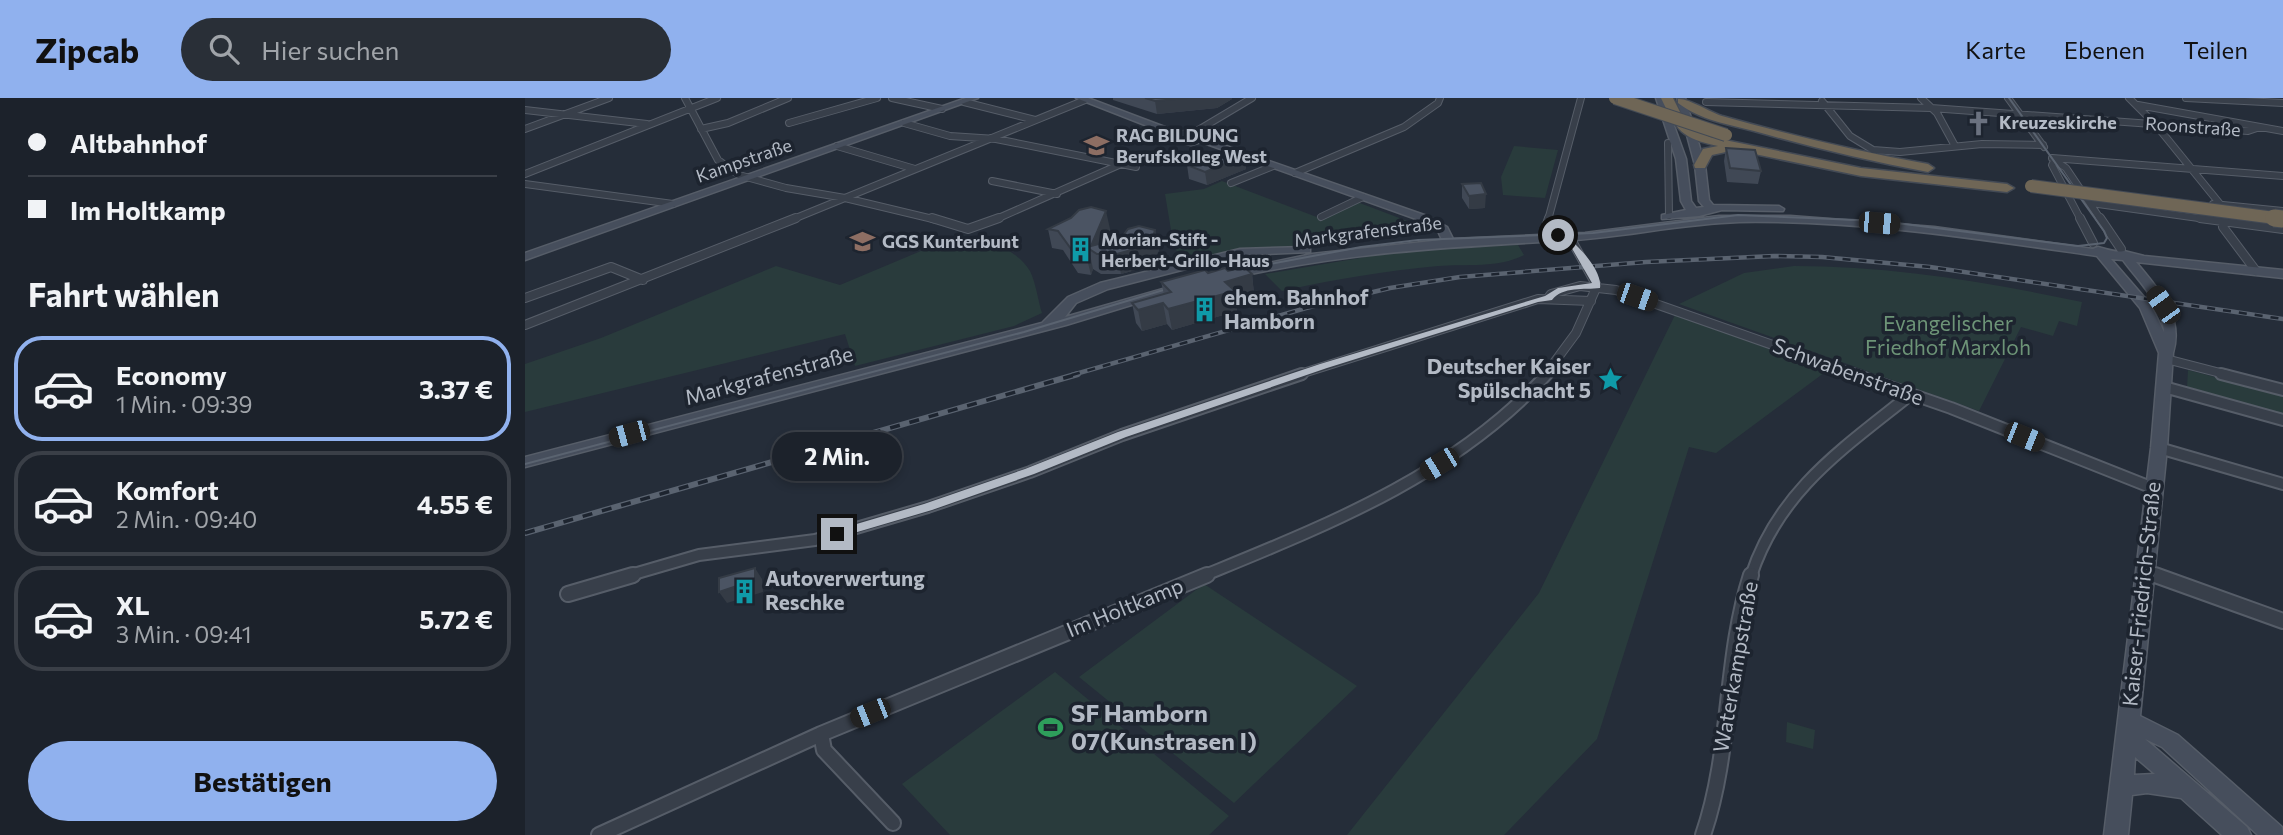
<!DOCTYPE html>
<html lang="de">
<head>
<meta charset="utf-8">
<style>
  body { margin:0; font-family:Commissioner,sans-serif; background:#292f37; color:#f1f3f6; height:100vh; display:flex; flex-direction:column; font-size:26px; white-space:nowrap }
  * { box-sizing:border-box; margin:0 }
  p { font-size:23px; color:#a0a4a9 }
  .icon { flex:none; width:38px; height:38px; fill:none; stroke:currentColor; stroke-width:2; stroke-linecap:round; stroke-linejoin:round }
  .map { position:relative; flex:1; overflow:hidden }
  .sheet { display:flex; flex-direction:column; background:#1c222b; width:525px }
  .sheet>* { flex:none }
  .top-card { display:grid; align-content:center; height:154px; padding:0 28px; background:#1c222b }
  .end { position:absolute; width:32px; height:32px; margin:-16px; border:9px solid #b3bac5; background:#111; box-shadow:0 0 0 4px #111 }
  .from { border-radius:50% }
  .bubble { position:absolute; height:49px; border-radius:24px; background:#1c222b; box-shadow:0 4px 10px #0003,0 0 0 2px #3a3f47; font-size:23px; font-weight:700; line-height:49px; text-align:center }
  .car { position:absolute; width:21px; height:42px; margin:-21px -10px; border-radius:9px; box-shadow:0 0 5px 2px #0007; background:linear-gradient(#222 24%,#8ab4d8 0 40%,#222 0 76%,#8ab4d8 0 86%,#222 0) }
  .top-card b { display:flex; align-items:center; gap:24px; height:66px; font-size:26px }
  .top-card b+b { border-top:2px solid #3a3f47 }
  .top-card i { width:18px; height:18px; background:#f1f3f6 }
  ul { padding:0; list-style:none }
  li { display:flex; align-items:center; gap:21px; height:105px; margin:0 14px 10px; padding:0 14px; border:4px solid #3a3f47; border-radius:28px }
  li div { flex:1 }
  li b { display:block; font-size:26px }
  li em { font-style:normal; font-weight:700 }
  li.selected { border-color:#90b1ee }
  li>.icon { width:63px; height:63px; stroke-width:1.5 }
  h2 { padding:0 28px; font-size:32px; line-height:84px }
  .button { display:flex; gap:14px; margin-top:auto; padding:14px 28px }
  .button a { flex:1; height:80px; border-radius:42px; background:#90b1ee; color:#111; font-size:28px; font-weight:700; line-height:80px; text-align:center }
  header { display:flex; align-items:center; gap:42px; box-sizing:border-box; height:98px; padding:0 35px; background:#90b1ee; color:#111 }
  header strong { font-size:33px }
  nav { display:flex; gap:38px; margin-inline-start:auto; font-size:24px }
  .search { width:490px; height:63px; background:#292f37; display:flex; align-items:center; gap:18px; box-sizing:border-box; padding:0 24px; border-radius:38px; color:#a0a4a9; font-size:26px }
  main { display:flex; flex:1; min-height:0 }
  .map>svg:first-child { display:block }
</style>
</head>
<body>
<header>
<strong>Zipcab</strong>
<div class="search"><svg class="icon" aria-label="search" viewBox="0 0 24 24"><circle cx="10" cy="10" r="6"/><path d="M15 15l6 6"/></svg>Hier suchen</div>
<nav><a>Karte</a><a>Ebenen</a><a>Teilen</a></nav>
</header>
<main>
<section class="sheet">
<div class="top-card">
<b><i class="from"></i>Altbahnhof</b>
<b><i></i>Im Holtkamp</b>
</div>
<h2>Fahrt wählen</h2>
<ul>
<li class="selected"><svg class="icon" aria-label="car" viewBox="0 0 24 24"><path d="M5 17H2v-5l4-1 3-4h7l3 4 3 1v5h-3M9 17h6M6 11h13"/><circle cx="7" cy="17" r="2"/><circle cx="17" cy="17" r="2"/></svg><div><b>Economy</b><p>1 Min. · 09:39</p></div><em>3.37 €</em></li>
<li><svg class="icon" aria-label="car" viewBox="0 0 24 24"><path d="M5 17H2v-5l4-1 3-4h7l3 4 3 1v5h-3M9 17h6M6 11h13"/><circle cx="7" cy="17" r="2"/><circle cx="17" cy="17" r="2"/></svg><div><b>Komfort</b><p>2 Min. · 09:40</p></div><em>4.55 €</em></li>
<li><svg class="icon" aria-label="car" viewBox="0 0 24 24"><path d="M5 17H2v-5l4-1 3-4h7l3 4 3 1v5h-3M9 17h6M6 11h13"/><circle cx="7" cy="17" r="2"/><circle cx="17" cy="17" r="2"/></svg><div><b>XL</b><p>3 Min. · 09:41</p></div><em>5.72 €</em></li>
</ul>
<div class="button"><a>Bestätigen</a></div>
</section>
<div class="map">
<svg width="1758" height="737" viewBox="0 0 1758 737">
  <rect width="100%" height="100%" fill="#252d39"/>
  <!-- green -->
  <path fill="#293b3c" d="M989,48L1033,52L1020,100L978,97L976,79Z
    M697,83L797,121L832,104L893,127L891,133L782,149H731L661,162L649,150L640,96L679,91Z
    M434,137C459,140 491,150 505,173C511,185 513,203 517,215L489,228L330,268L320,236L0,314V266L76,240L251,168L315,187Z
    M993,147L999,157C975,170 940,166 913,168C861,173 809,181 757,193L740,176L876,153Z
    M1269,168C1367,168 1462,184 1557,204L1552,228L1534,223L1528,238L1496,229L1454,313L1154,206L1219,175Z
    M1150,217L1303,272L1191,355L1164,349L1072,641L984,732L979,737H822L1014,495Z
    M1663,272L1758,297V316L1662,290Z
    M679,486L832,588L709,705L554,579Z
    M530,574L704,718L684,737H425L377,686Z
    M1262,624L1290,632L1288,651L1261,644Z"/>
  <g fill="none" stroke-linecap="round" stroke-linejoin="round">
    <defs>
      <path id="street-far3" d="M160,0L193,62L214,77L261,90L320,100L412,122
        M367,0L417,11
        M1396,0L1412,15L1430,48
        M1483,0L1519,49
        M1604,0L1631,27L1695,106L1697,122
        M1661,0L1758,5
        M1297,3L1325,38L1348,52L1375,54L1457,46L1518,47
        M439,4L510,22
        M1181,4L1406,10L1723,33L1735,29
        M1613,7L1758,33
        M0,12L122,26
        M264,25L352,0
        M379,25L425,38L471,41L611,69
        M0,31L84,0
        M176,31L203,25L263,0
        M670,34L727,0
        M1143,45L1144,118
        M312,48L390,71
        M1527,60L1758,78
        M1529,62L1541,70L1576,122
        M1529,63L1527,67L1556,122
        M770,75L879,29L913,5L915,0
        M0,76L192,0
        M467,83L532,96
        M706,85L748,68
        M0,86L148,106
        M1566,105L1688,122
        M1688,106L1758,113
        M796,119L838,99
        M266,122L560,2
        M469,122L596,66
        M1023,122L1056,0"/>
      <path id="street-far2" d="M407,120L443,131L474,120
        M1024,120L1022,126L1027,134L1048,145L1072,188
        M1555,120L1568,145
        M1575,120L1596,151
        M1675,120L1758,131
        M1697,120L1698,129L1731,173
        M0,200L86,169L118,182
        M1023,200L1026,196L1055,188L1091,192L1333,277
        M0,227L271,120
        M1641,261L1703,277
        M772,277L1013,201L1066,203
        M1020,277L1051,235L1072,188"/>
      <path id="street-far1" d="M1328,276L1426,310L1628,390
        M1696,276L1758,292
        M1639,289L1758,322
        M1634,350L1758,386
        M1620,473L1635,478
        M102,478L174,457L290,442L403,409L505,374L597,337L777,276
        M678,478C802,427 929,378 1022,276
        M1226,478C1254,392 1319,350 1386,296"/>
      <path id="street" d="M1630,477L1758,523
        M43,496L108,477
        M296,636L299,652L368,725
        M74,737L296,636L682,477
        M1178,737C1207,653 1199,561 1226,477"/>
      <path id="secondary" d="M441,0H453L0,162V155Z
        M551,0H563L653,34L670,31L680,33L684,40L701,48L902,118L922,129L928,141L1060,135L1194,118H1265L1409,129L1568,151L1573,149C1583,151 1588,155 1599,153L1619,158L1758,172V180L1611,164C1634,192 1659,218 1648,255L1642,350L1615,618L1653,637L1757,729L1758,737H1733L1637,649L1620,641L1722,729L1726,737H1697L1656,700L1622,695L1607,697L1603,737H1579L1626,350L1634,255L1615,210L1572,158C1454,141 1334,122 1214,124C1154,126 1095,140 1035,143C923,149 814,155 704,181L700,180V174L787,156L917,142L913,133L894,122L676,44L666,47L648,43V38ZM670,37L675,38L665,41L657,39ZM1586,161L1598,162C1614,184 1638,206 1639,234L1625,206ZM1610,659L1630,676L1609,677Z
        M1131,0H1139L1161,61L1166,103L1171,110L1179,109L1174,103L1170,67L1152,0H1160L1180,67L1184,102L1188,107L1254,108L1259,111L1258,113L1197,112L1174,118L1137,121V117L1161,112L1156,103L1151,61Z
        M781,149L785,150V154L715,157L583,191L551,205L540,219L659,185L665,189L541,227L0,369V359L517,225L543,199L575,185L715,151Z"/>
      <path id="highway" d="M1136,0H1148L1162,28L1185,39L1336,70L1482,86L1489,90L1482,94L1336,78L1210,52L1187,57L1180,70H1170L1169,67L1178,51L1193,48C1156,40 1152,33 1136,0Z
        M1153,1C1163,0 1185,14 1197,18C1265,37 1334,54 1403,66L1409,70L1403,74C1344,63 1286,49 1229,33C1202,26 1175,22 1153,5Z"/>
    </defs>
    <!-- street-far3 casing -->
    <use href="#street-far3" stroke="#565d68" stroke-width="8"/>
    <!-- street-far2 casing -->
    <use href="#street-far2" stroke="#565d68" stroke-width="10"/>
    <!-- street-far1 casing -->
    <use href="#street-far1" stroke="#565d68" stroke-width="14"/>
    <!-- street casing -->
    <use href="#street" stroke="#565d68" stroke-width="18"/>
    <!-- secondary casing -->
    <use href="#secondary" stroke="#565d68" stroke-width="3"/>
    <!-- highway casing -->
    <use href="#highway" stroke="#434a55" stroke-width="3"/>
    <!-- street-far3 -->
    <use href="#street-far3" stroke="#383f4a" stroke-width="6"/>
    <!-- street-far2 -->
    <use href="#street-far2" stroke="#383f4a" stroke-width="8"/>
    <!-- street-far1 -->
    <use href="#street-far1" stroke="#383f4a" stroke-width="10"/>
    <!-- street -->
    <use href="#street" stroke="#383f4a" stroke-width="14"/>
    <!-- secondary -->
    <use href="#secondary" fill="#464e5c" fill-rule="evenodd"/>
    <!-- highway -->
    <use href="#highway" fill="#6f6656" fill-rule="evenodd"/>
    <!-- tram -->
    <path stroke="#5a6370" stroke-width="2" d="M702,174L836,149L893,142L1068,135L1213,117L1356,123L1553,148L1579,145L1582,140L1579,133L1484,0
      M0,366L499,234L655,187"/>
    <defs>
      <path id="rail-far1" d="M547,277L781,210L865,190L935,179L1121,164L1249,158L1297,159L1405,169L1758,221"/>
      <path id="rail" d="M0,435L553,276"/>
    </defs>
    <!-- rail-far1 casing -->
    <use href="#rail-far1" stroke="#5a6370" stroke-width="4.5"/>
    <!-- rail casing -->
    <use href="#rail" stroke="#5a6370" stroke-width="6"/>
    <!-- rail-far1 -->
    <use href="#rail-far1" stroke="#1d242f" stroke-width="2.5" stroke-dasharray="8" stroke-linecap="butt"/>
    <!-- rail -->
    <use href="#rail" stroke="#1d242f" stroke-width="3.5" stroke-dasharray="10" stroke-linecap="butt"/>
    <defs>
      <path id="highway-bridge-far1" d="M1090,0L1201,37
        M1506,88L1758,121"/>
      <path id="highway-bridge" d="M1749,120L1758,121"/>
    </defs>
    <!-- highway-bridge-far1 casing -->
    <use href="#highway-bridge-far1" stroke="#434a55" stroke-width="14" stroke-linecap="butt"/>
    <!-- highway-bridge casing -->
    <use href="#highway-bridge" stroke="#434a55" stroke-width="19" stroke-linecap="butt"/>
    <!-- highway-bridge-far1 -->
    <use href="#highway-bridge-far1" stroke="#6f6656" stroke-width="12"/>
    <!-- highway-bridge -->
    <use href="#highway-bridge" stroke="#6f6656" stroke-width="17"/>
  </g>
  <!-- wall -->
  <path fill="#404855" d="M588,0H707V1L692,10L632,16L588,2Z
    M1201,50L1236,73L1233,86L1202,84L1199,63Z
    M720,58L721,71L682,87L664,81L662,67Z
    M937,86L960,110L944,111L937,100Z
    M523,131H585L580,144L630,132L634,151L632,158L616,163L614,171L596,176H576L568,171L566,177L553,175L538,152L527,150Z
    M703,173L727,176L729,196L711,201L712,213L647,232L642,226L617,233L611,225L607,205L639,196L636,184L683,175Z"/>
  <!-- shaded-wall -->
  <path fill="#343b45" d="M662,0H707V1L692,10L632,16L630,3Z
    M720,58L721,71L682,87L680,74Z
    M961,96L960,110L944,111V98Z
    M581,113L585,131L574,156L566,148Z
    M630,132L634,151L632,158L616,163L614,171L596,176L592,156Z
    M564,151L568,171L566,177L561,157Z
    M727,176L729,196L711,201L712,213L647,232L643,211L700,184Z
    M638,205L642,226L617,233L613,212Z
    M230,470L237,481L238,494L202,505L194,494Z"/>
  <!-- building -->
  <path fill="#4b5463" stroke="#343b45" stroke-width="2" d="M620,0H662L630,3Z
    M1201,50L1230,52L1236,73L1205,70Z
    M703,52L720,58L680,74L662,67Z
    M956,85L961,96L944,98L937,86Z
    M566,109L581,113L566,148L596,140L603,131L614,128L630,132L628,139L612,143L610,151L592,156H572L564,151L561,157L549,155L533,133L523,131L546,120L554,112Z
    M719,169L727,176L700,184L710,193L643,211L638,205L613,212L607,205L646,194L636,184L680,172L683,175L700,170L703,173Z
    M230,470V482L194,494V480Z"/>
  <!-- route -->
  <path fill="#b3bac5" d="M1033,134C1049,141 1078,172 1075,190C1059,192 1038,188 1027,202L1013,204L802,270L601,339L509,376L407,412L312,440L306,436L308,433L399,406L500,371L593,334L795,266L1020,198L1033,190L1067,185L1045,147L1029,137Z"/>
  <!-- icons -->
  <defs>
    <symbol id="church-bare" viewBox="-9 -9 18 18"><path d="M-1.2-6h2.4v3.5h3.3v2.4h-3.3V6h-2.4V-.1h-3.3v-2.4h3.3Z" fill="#6b7280" stroke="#1d242f" stroke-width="2.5" paint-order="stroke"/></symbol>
    <symbol id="school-bare" viewBox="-9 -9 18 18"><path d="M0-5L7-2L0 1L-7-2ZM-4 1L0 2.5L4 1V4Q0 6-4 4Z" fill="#8d6e63" stroke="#1d242f" stroke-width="2.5" paint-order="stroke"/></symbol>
    <symbol id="building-bare" viewBox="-9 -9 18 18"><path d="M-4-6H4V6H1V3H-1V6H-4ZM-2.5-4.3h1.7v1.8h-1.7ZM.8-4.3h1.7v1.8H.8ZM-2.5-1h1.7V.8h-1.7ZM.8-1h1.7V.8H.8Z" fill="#0f9aa8" stroke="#1d242f" stroke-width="2.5" paint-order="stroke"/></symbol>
    <symbol id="sight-bare" viewBox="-9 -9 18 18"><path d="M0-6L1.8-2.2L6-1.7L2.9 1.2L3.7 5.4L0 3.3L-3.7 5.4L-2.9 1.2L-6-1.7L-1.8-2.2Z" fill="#0f9aa8" stroke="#1d242f" stroke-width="2.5" paint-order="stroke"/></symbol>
    <symbol id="stadium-bare" viewBox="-9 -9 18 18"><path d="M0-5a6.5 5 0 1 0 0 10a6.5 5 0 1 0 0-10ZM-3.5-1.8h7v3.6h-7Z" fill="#2e9e5b" stroke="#1d242f" stroke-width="2.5" paint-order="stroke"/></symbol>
  </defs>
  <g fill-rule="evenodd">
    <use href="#church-bare" x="1436" y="8" width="35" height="35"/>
    <use href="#school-bare" x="554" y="30" width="35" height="35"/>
    <use href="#school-bare" x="320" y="126" width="35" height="35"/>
    <use href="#building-bare" x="538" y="134" width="35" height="35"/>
    <use href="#building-bare" x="662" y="194" width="35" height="35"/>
    <use href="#sight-bare" x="1068" y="264" width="35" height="35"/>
    <use href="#building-bare" x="202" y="476" width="35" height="35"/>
    <use href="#stadium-bare" x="508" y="612" width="35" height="35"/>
  </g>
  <g text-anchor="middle" stroke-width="7" stroke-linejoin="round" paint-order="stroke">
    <!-- far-poi labels -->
    <g font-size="18" font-weight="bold" fill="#b3bac5" stroke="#1d242f" text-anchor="start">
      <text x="1474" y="31">Kreuzeskirche</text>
      <text x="591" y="44">RAG BILDUNG<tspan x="591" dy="21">Berufskolleg West</tspan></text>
      <text x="576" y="148">Morian-Stift -<tspan x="576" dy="21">Herbert-Grillo-Haus</tspan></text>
      <text x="357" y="150">GGS Kunterbunt</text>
    </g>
    <!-- far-street labels -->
    <g font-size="18" fill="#b3bac5" stroke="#1d242f">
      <text transform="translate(1668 29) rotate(4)" y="6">Roonstraße</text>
      <text transform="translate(219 63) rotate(-19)" y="6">Kampstraße</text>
      <text transform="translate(843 134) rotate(-7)" y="6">Markgrafenstraße</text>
    </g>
    <!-- poi labels -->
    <g font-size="21" font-weight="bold" fill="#b3bac5" stroke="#1d242f" text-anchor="start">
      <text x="699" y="207">ehem. Bahnhof<tspan x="699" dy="24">Hamborn</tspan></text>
      <text x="1066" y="276" text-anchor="end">Deutscher Kaiser<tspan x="1066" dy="24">Spülschacht 5</tspan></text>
      <text x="240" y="488">Autoverwertung<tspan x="240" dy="24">Reschke</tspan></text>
    </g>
    <!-- park labels -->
    <g font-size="21" fill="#6d9477" stroke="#1d242f">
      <text x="1423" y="233">Evangelischer<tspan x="1423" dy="24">Friedhof Marxloh</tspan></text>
    </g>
    <!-- street labels -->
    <g font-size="21" fill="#b3bac5" stroke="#1d242f">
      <text transform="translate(1323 274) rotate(20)" y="7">Schwabenstraße</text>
      <text transform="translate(244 278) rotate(-15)" y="7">Markgrafenstraße</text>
      <text transform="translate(1617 496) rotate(-84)" y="7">Kaiser-Friedrich-Straße</text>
      <text transform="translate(600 510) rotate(-22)" y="7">Im Holtkamp</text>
      <text transform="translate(1211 569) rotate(-80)" y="7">Waterkampstraße</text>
    </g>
    <!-- near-poi labels -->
    <g font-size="24" font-weight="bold" fill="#b3bac5" stroke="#1d242f" text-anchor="start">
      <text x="546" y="624">SF Hamborn<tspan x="546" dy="28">07(Kunstrasen I)</tspan></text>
    </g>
  </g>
</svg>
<i class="end from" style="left:1033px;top:137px"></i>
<i class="end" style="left:312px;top:436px"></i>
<div class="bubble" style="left:247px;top:334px;width:130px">2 Min.</div>
<i class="car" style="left:1354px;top:125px;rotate:95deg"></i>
<i class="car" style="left:1112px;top:199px;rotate:109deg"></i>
<i class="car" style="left:1638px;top:207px;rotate:324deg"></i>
<i class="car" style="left:104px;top:336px;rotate:255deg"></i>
<i class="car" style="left:1499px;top:339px;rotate:112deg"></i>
<i class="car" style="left:914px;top:366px;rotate:239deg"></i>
<i class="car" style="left:345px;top:615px;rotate:248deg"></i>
</div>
</main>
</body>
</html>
